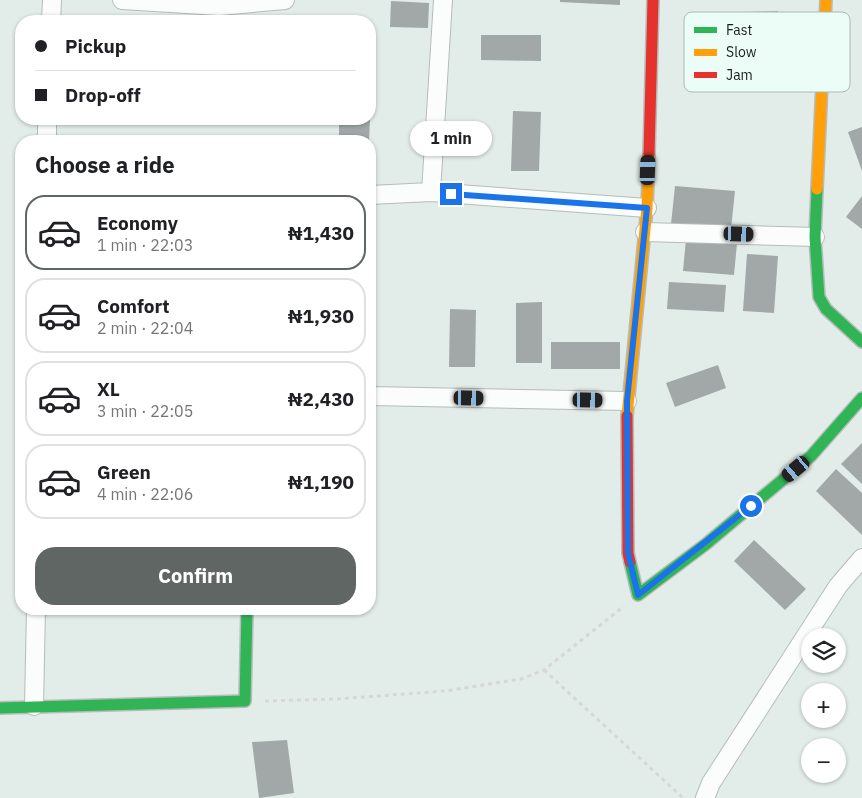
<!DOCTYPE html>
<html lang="en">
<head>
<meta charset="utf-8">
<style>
  body { margin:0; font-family:"IBM Plex Sans",sans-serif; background:#f2f2f2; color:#202124; height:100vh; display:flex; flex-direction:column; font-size:19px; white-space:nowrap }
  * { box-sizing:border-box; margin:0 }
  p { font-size:16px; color:#757577 }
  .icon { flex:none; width:28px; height:28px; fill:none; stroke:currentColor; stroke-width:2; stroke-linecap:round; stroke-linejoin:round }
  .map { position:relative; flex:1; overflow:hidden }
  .sheet { position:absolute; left:15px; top:135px; width:361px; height:480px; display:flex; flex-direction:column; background:#fff; border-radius:20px; box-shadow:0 1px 4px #0004 }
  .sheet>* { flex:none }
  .hud { position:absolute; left:15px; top:15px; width:361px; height:110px; border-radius:20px; box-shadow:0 1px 4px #0004; display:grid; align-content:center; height:110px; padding:0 20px; background:#fff }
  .controls { position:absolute; left:801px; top:628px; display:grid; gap:10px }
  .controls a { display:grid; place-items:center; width:45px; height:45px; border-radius:50%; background:#fff; box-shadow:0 1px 4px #0004; font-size:25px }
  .end { position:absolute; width:22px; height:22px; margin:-11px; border:6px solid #1a73e8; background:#fff; box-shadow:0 0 0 2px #fff }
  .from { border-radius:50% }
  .bubble { position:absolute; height:35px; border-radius:18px; background:#fff; box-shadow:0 1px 4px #0004; font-size:16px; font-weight:700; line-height:35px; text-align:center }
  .car { position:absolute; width:15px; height:30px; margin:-15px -8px; border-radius:6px; box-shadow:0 0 4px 1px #0007; background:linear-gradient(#222 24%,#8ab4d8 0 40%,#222 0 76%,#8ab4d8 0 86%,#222 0) }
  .hud b { display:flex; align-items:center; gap:18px; height:48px; font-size:19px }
  .hud b+b { border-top:1px solid #e0e0e0 }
  .hud i { width:12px; height:12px; background:#202124 }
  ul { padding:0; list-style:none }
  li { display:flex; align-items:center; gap:15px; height:75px; margin:0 10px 8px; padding:0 10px; border:2px solid #e0e0e0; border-radius:20px }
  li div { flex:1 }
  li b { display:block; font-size:19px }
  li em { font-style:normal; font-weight:700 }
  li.active { border-color:#5f6663 }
  li>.icon { width:45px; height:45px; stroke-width:1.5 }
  h2 { padding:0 20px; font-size:22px; line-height:60px }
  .action { display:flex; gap:10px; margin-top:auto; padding:10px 20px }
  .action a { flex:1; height:58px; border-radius:20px; background:#5f6663; color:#fff; font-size:20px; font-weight:700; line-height:58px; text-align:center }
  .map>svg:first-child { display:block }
</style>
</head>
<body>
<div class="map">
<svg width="862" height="798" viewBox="0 0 862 798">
  <rect width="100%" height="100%" fill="#e2ece8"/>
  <!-- building -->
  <path fill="#a1a8a7" d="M560,0H620V5L560,2Z
    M391,1L429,3L428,28L390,27Z
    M778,11L779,77L749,78L747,12Z
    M481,35H541V61L481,60Z
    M513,111L541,112L539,171H511Z
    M339,119H370L369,141H339Z
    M862,127V171L848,132Z
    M675,186L735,191L731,229L671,224Z
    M862,196V229L846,217Z
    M686,239L737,243L734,275L683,271Z
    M747,254L778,256L774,313L743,311Z
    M669,282L726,285L724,312L667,309Z
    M542,302V363H516V303Z
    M450,309L476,310L475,367H449Z
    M551,342H620V369H551Z
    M718,365L726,388L675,407L666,383Z
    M862,443V484L841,464Z
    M836,469L862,493V535L816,491Z
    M754,540L806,589L785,610L734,561Z
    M287,740L294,793L259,798L252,742Z"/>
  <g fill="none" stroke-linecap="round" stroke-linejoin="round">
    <defs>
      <path id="street" d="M122,0L219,6L285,0
        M51,21L52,0
        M47,141V119
        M431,192L443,0
        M370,195L431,192L647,208
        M645,232L815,237
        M370,396L627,401
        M34,706L36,609
        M705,798L711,783L838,586L862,558"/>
      <path id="fast" d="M817,189L815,237L819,297L826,309L862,342
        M630,562L638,595L706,544L811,456L862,398
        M0,708L245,701L247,609"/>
      <path id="slow" d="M817,189L826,0
        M627,416L647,208L649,154"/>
      <path id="jam" d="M649,154L653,0
        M627,416L628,553L630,562"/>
    </defs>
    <!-- street casing -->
    <use href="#street" stroke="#b5bdba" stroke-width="20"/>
    <!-- fast casing -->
    <use href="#fast" stroke="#b5bdba" stroke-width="14"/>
    <!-- slow casing -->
    <use href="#slow" stroke="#b5bdba" stroke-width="14"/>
    <!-- jam casing -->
    <use href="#jam" stroke="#b5bdba" stroke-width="14"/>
    <!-- path -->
    <path stroke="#d6d8d8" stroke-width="3" stroke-dasharray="4 4" stroke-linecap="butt" d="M544,670L683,798
      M265,701L337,699L445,691L521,679L544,670L624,606"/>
    <!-- street -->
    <use href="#street" stroke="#fbfcfc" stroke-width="18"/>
    <!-- fast -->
    <use href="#fast" stroke="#30b455" stroke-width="11"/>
    <!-- slow -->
    <use href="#slow" stroke="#ff9f0a" stroke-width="11"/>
    <!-- jam -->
    <use href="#jam" stroke="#e5322d" stroke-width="11"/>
  </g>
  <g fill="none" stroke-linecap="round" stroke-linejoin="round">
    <!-- route -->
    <path stroke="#1a73e8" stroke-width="6" d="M451,194L647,208L627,401L628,553L638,595L751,506"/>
  </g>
  <!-- legend -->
  <rect x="684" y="12" width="166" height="80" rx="8" fill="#ebfdf6" stroke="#acbab5" stroke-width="1"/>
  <rect x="694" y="27" width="23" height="6" fill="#30b455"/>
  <rect x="694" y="49" width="23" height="7" fill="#ff9f0a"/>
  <rect x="694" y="72" width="23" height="6" fill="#e5322d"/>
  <g font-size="14" fill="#181e1c">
    <text x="726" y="35">Fast</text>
    <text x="726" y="57">Slow</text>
    <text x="726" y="80">Jam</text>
  </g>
</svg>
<div class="controls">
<a><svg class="icon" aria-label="layers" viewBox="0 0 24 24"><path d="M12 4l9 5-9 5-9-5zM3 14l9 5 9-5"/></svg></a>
<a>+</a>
<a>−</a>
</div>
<i class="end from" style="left:751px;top:506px"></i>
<i class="end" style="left:451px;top:194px"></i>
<div class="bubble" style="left:410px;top:121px;width:82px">1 min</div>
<i class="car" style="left:648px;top:170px;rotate:2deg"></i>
<i class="car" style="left:739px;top:234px;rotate:92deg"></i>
<i class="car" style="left:469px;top:398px;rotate:91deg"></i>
<i class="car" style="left:588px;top:400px;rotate:91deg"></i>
<i class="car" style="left:796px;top:469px;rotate:230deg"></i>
<div class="hud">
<b><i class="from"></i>Pickup</b>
<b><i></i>Drop-off</b>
</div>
<section class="sheet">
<h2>Choose a ride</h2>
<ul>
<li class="active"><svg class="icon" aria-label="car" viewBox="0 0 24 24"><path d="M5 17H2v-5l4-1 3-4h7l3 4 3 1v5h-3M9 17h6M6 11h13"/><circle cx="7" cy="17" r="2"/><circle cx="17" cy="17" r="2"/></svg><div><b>Economy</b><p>1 min · 22:03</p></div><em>₦1,430</em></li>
<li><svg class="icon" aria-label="car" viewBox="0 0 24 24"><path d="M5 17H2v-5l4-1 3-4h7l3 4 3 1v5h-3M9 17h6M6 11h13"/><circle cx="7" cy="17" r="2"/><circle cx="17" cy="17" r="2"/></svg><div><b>Comfort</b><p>2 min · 22:04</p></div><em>₦1,930</em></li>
<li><svg class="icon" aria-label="car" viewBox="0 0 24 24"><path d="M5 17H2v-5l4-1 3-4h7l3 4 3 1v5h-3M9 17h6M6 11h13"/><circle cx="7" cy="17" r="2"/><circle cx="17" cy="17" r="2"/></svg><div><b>XL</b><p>3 min · 22:05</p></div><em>₦2,430</em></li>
<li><svg class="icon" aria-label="car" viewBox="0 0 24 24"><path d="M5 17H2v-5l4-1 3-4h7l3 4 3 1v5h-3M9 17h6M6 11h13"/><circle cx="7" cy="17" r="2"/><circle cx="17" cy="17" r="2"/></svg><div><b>Green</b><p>4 min · 22:06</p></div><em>₦1,190</em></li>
</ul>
<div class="action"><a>Confirm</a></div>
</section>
</div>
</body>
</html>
